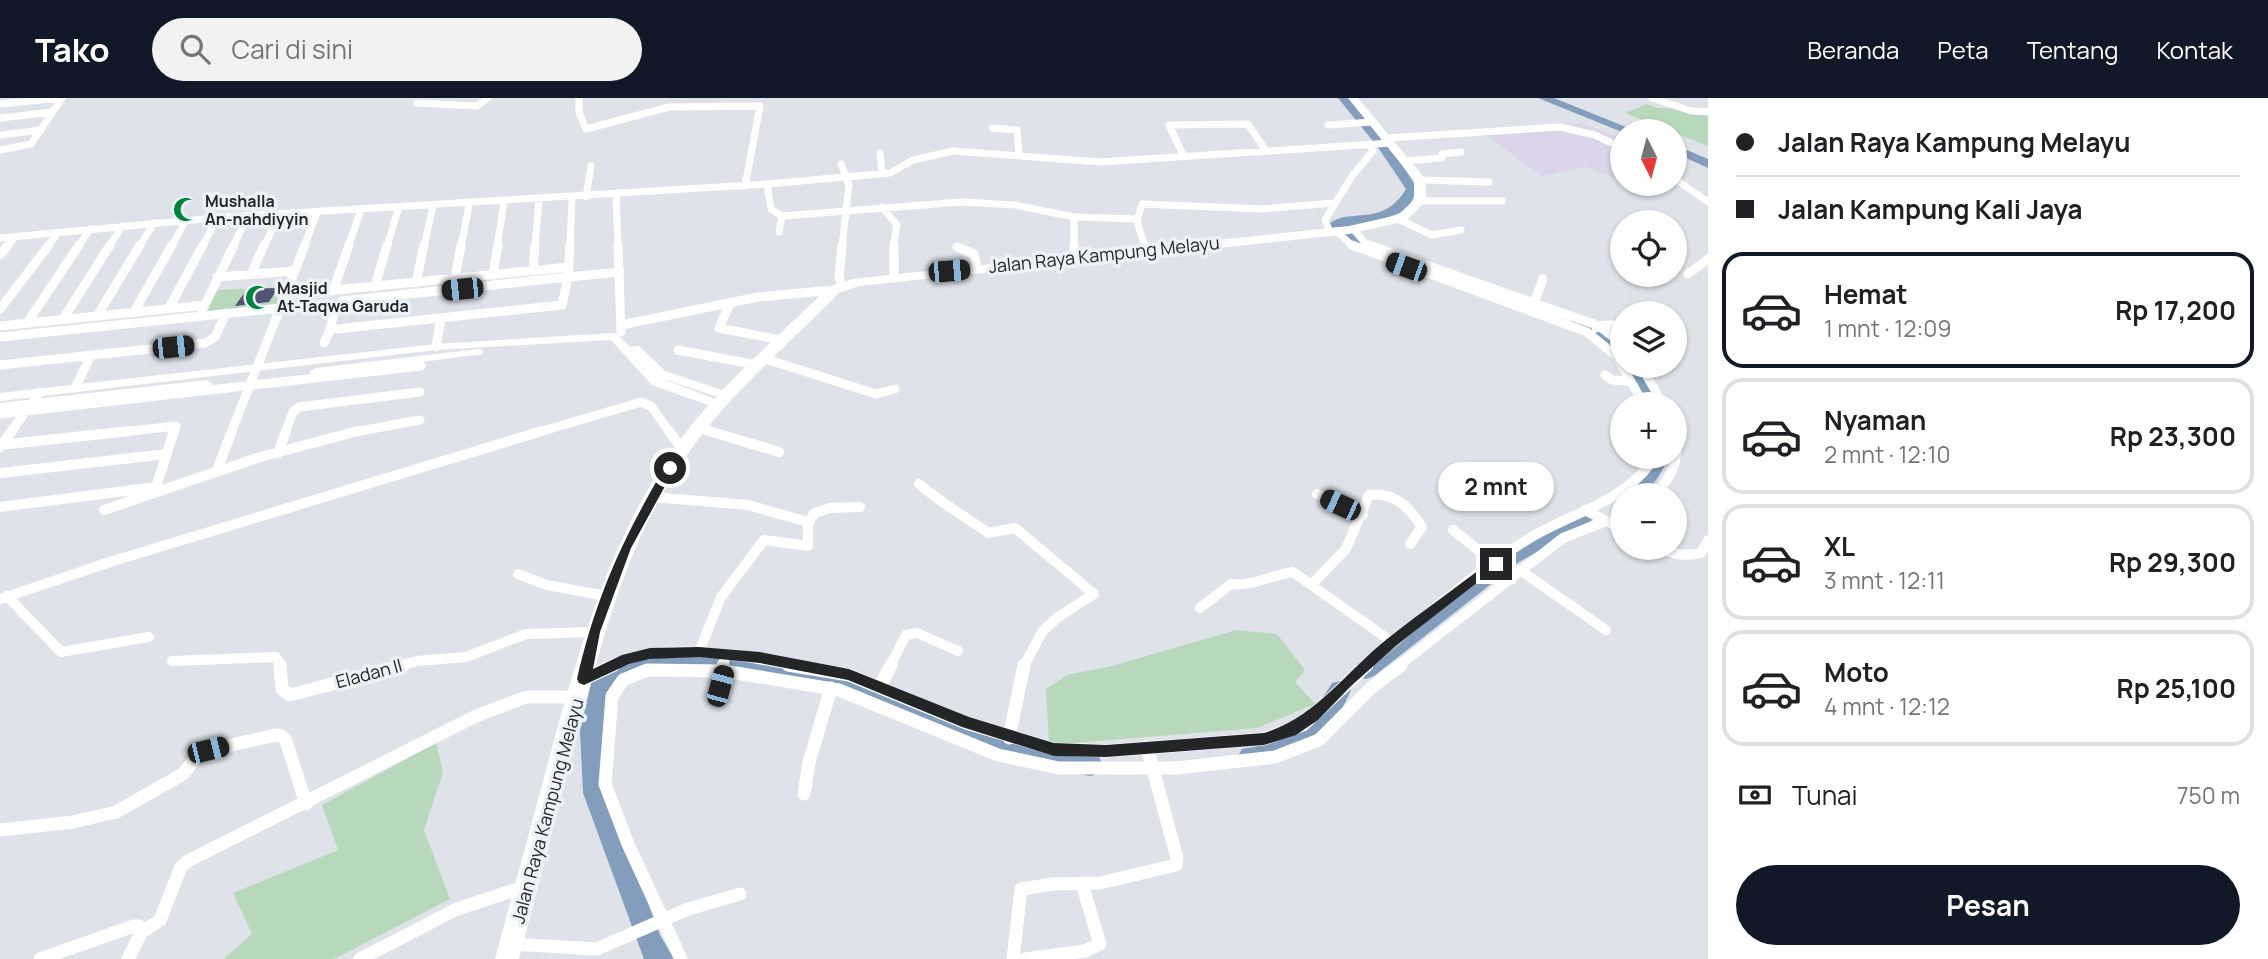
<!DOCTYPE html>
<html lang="id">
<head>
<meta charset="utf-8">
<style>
  body { margin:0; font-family:Manrope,sans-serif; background:#f2f2f2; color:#202124; height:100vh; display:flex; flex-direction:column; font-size:26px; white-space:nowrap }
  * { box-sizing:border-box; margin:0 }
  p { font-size:23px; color:#757577 }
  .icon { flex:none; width:38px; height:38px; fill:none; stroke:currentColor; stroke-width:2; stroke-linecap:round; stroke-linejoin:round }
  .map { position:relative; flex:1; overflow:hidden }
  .drawer { display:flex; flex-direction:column; background:#fff; width:560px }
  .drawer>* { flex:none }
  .hud { display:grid; align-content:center; height:154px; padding:0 28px; background:#fff }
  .needle { width:46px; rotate:174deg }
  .controls { position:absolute; left:1610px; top:21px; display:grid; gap:14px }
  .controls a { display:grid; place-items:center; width:77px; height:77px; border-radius:50%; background:#fff; box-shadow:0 2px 5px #0004; font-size:35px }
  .end { position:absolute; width:32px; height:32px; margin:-16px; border:9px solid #242527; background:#fff; box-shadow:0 0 0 4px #fff }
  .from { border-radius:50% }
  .bubble { position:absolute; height:49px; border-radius:24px; background:#fff; box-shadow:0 2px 5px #0004; font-size:23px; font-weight:700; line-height:49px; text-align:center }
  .car { position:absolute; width:21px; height:42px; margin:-21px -10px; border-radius:9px; box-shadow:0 0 5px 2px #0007; background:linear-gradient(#222 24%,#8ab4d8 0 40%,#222 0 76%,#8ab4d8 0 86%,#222 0) }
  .hud b { display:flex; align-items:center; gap:24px; height:66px; font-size:26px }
  .hud b+b { border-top:2px solid #e0e0e0 }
  .hud i { width:18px; height:18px; background:#202124 }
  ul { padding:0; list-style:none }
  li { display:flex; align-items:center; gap:21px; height:116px; margin:0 14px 10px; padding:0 14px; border:4px solid #e0e0e0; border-radius:21px }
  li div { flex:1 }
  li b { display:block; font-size:26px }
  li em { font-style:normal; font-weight:700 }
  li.current { border-color:#111827 }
  li>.icon { width:63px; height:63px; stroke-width:1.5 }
  .pay { display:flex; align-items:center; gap:18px; height:77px; padding:0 28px; font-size:26px }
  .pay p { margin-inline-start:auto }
  .button { display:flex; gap:14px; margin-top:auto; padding:14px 28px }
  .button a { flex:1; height:80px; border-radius:42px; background:#111827; color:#fff; font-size:28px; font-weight:700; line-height:80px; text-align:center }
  header { display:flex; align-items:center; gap:42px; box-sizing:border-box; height:98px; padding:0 35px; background:#111827; color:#fff }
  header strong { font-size:33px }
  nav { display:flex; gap:38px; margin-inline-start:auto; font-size:24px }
  .search { width:490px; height:63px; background:#f2f2f2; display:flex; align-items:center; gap:18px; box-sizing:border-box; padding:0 24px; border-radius:38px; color:#757577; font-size:26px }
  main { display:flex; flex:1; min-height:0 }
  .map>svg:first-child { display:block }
</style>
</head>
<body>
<header>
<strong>Tako</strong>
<div class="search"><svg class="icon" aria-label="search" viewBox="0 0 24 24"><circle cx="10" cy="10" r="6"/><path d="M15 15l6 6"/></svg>Cari di sini</div>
<nav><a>Beranda</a><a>Peta</a><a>Tentang</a><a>Kontak</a></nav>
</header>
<main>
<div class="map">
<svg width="1708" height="861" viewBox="0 0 1708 861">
  <rect width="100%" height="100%" fill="#dfe3e9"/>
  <!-- industrial -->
  <path fill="#dcd5ea" d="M1582,25L1622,41V83L1585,69L1542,78L1481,34Z"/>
  <!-- green -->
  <path fill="#b8d8bc" d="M1647,6L1657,10L1708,11V48L1625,15Z
    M287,189L278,208L202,217L214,192Z
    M1236,532L1277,536L1305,572L1295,584L1315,606L1257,630L1049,647L1046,591L1067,577L1112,568Z
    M436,645L443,674L424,732L450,801L334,861H224L252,836L233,795L338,752L322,707Z"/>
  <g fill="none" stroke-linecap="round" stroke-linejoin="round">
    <!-- river -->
    <path fill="#839dbd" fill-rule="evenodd" d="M1338,0H1350L1386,43L1418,91L1407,112L1371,126L1347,129L1358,140L1380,151L1382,154L1375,158L1348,146L1329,126C1349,109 1383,130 1406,91L1377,48Z
      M1538,0H1554L1636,33L1622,34Z
      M1675,47L1708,61V70L1675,55Z
      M1575,218L1620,239L1622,261L1616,259L1608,245L1570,226V220Z
      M1622,266L1637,268L1658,306H1642Z
      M1652,359H1670C1655,383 1653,397 1622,397V403L1617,402L1615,397L1635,383Z
      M1587,409L1594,411L1596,416L1594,421L1519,464L1374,578L1366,581L1358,578L1355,572L1358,566L1505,454Z
      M691,550L778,563L856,580L945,620L1034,648L1091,656L1099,659L1103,667L1099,675L1091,678L1034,670L931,635L852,598L778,581L691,568L628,578L611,589L604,633L607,695L660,837L674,861H644L583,695L580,633L593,577L623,561Z
      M1340,583L1348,585L1351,592C1345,605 1336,625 1326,634C1309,650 1264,674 1242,665L1238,658L1242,651L1264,647L1310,620L1332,585Z"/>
  </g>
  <!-- building -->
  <path fill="#515275" d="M278,190L269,204L235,208L247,191Z"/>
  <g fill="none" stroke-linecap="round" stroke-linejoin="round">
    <!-- minor-far3 -->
    <path stroke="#fff" stroke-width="7" d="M579,0V14L586,31L669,9L760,8L745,88
      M1652,0L1691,13L1708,14
      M417,5L477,8L488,0
      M0,6L62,0
      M0,20L52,14
      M1328,27L1373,24
      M992,30L1017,32L1019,56
      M0,37L41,32
      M1387,40L1560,29L1595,37L1622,50
      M0,52L31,46L62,0
      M880,55L882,75
      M1183,57L1169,27L1248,26L1266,53
      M1406,63L1442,60V56L1461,54
      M841,66L849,87L842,149
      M1675,81L1708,104
      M1420,82L1489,84
      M767,86L771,111L782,118
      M616,97L618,149
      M586,99L591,68
      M1420,103H1502
      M882,109L897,127L893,149
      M1074,119V149
      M1398,121L1432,137L1461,132
      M1353,131L1366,146L1373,149
      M1336,133L1354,149
      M779,134L782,118L962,104L1015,107L1074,119L1136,121
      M1330,134L1325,122L1352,78L1373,53L1370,46
      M0,140L226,119L767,86L890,75L913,62L953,53L1100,64L1391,45
      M7,149L15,139
      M47,149L58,135
      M78,149L90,131
      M109,149L122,128
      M139,149L154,125
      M171,149L186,122
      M202,149L217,120
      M233,149L248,117
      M264,149L279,116
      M304,149L317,115
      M348,149L361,112
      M387,149L398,111
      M424,149L433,108
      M461,149L469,107
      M497,149L504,104
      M535,149L539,102
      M570,149L572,100
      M1145,149L1137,123L1142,106L1262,111L1334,105"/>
    <!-- minor-far2 -->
    <path stroke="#fff" stroke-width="9" d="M618,147L621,234
      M894,147V179
      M1074,147V160
      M1145,147L1147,153
      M1352,147L1587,234L1616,258L1644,306
      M1369,147L1599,228L1622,226
      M957,149L974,156L977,170
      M0,157L8,147
      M533,173L535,147
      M251,176L264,147
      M1688,176L1708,161
      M493,177L498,147
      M217,179L294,173
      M568,179L562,207L337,231L330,229L337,207L342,203Z
      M568,179L570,147
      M568,179L620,174
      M455,181L461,147
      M416,185L424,147
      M842,188L839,179L842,147
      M375,189L387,147
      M333,193L349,147
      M285,197L569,169
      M731,204L719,230L781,242
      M1534,205L1543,181
      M169,210L203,147
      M0,211L49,147
      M202,213L234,147
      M134,214L172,147
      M97,218L140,147
      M63,221L110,147
      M27,225L79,147
      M621,227L758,199L834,192
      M0,228L205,207
      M1596,230L1599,228L1622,246
      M0,239L281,210
      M324,245L331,230
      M436,249L441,220
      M678,252L757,267
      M763,260L876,296L895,291
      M0,267L205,245L215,239L226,215
      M1641,268L1663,306
      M1605,277L1612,282L1630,283
      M75,290L91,257
      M0,316L421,268
      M699,330L715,335
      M10,335L40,294
      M113,335L176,328L174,335
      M231,335L305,147
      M285,335L293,314L299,309L420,294
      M349,335L420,322
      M536,335L641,304L651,308L670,335"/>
    <!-- minor-far1 -->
    <path stroke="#fff" stroke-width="10" d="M669,333L682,351
      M709,333L779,354
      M0,347L130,333
      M0,349L12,333
      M278,355L286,333
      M217,372L232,333
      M0,375L167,356
      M919,386C941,405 965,418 988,435L1015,430L1094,496L1058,519L1042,534L1024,568
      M156,389L174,333
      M1317,396L1363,417
      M1654,397C1670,382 1680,362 1675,340
      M652,399L748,407L808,424
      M0,409L156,389
      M104,412L260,359L358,333
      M1585,412L1622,431
      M1453,432L1496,466
      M1659,450C1673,456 1685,459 1701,455L1708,442
      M1520,472L1606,532
      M518,476L547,487L606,498
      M1312,486L1346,451L1369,397C1393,394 1410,409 1422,429L1410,446
      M7,498L61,554L149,539
      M0,501L110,464L542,333
      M1200,510L1231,486C1251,489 1272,477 1293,474L1392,544
      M699,554L721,499L764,442L808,448V427L814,415L830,410L860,409
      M172,563L276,559L280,568
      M397,568L417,563L466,559L526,536L594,534
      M611,568C667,541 739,558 798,568
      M723,568L726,556
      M890,568L906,537L917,535L958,553
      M1365,568C1418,525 1471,476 1530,440C1571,415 1630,402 1654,359
      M1398,568L1563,440L1603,424"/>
    <!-- minor -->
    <path stroke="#fff" stroke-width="13" d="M280,567L282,591L290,597L404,567
      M788,567L849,577L966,625L1054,651L1106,653L1264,641L1303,627L1367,567
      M584,581L614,567
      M880,588L891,567
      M715,602L723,567
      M1009,640L1024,567
      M804,696L809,664L831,590
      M0,732L73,724L116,714L183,676L201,654L275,637L282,638L286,643L306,706
      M512,846L597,851L688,811L740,796
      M40,861L134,828H139L141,835
      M128,861L141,835L160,822L181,769L188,763L476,618L526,599H578
      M360,861L457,811L527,788
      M681,861L628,746L605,686L612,598L623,582L647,572L724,573L839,592L998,657L1059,670H1177L1275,659L1319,642L1371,590L1401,567
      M1013,861L1021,791L1053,786L1100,785L1176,767L1177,760L1147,649
      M1025,861L1085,853L1100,846L1082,786"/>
    <!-- tertiary -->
    <path fill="#fff" fill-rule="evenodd" d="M613,235L617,236L630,249L639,248L665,273L731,295L733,298L727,302L658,279L723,304L725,307L719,311L652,287L611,242L436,252L0,303V295L436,246Z
      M479,251L483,252V256L315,278L309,274L315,270Z
      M207,282L213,286L211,289L0,313V305Z"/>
    <!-- primary -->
    <path fill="#fff" fill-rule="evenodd" d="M1348,0H1358L1426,82V103L1406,123L1349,136L859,188L839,195C788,247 728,297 687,357C626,443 601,545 575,646C556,718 538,789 519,861H495C514,789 534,718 553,646C582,542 611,439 675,349C717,290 777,240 829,189L852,181L1349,128L1398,117L1414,102V82Z"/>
  </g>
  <!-- route -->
  <path fill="#242527" d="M666,367L675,370L631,450L600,534L593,571L622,557L650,550L699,549L760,554L849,571L969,619L1054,645L1106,647L1264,635C1315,620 1347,573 1387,541C1421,514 1457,489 1491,463L1496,462L1501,466L1397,547L1351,588L1318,622L1296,637L1264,647L1106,659L1054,658L962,629L848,582L760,565L699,559L650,561L629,566L584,587L579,585L577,581C596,498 623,440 666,367Z"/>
  <!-- icons -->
  <defs>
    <symbol id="mosque-bare" viewBox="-9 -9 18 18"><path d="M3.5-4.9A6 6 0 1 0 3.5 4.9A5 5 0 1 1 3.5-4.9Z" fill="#02833d" stroke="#ecf1f6" stroke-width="2.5" paint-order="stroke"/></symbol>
  </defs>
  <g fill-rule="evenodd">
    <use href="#mosque-bare" x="168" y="94" width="35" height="35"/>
    <use href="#mosque-bare" x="240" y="182" width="35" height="35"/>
  </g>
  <g text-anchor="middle" stroke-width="7" stroke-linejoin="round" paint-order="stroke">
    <!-- far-poi labels -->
    <g font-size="16" font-weight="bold" fill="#242527" stroke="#ecf1f6" text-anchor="start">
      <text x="205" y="109">Mushalla<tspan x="205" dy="18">An-nahdiyyin</tspan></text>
      <text x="277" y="196">Masjid<tspan x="277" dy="18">At-Taqwa Garuda</tspan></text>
    </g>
    <!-- street labels -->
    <g font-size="18" fill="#242527" stroke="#ecf1f6">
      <text transform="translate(1104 157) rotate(-6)" y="6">Jalan Raya Kampung Melayu</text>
      <text transform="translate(369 576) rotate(-15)" y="6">Eladan II</text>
      <text transform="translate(548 713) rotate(-75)" y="6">Jalan Raya Kampung Melayu</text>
    </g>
  </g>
</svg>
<div class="controls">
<a><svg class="needle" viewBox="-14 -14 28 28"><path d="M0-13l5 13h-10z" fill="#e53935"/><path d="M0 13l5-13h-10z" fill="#757577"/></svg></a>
<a><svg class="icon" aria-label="locate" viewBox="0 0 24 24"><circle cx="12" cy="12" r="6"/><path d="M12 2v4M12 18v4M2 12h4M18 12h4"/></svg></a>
<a><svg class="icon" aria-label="layers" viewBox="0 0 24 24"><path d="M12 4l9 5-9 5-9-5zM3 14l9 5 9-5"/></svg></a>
<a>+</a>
<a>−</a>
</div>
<i class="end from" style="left:670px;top:370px"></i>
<i class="end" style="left:1496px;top:466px"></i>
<div class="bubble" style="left:1438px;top:364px;width:116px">2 mnt</div>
<i class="car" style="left:1406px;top:169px;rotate:290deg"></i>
<i class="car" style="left:949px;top:173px;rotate:85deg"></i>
<i class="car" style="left:462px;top:191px;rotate:264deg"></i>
<i class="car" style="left:173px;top:249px;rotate:84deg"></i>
<i class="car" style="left:1340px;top:407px;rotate:295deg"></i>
<i class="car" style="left:720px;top:588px;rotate:15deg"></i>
<i class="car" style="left:208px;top:652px;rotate:76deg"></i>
</div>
<section class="drawer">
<div class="hud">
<b><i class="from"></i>Jalan Raya Kampung Melayu</b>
<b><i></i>Jalan Kampung Kali Jaya</b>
</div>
<ul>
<li class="current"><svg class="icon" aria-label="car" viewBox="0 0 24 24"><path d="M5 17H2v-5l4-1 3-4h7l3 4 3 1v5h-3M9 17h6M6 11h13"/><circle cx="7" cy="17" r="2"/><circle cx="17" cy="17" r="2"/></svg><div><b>Hemat</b><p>1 mnt · 12:09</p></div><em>Rp 17,200</em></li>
<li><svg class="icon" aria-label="car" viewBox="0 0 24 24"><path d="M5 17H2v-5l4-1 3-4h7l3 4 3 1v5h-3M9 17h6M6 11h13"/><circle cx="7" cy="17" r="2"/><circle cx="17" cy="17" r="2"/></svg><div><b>Nyaman</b><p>2 mnt · 12:10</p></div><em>Rp 23,300</em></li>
<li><svg class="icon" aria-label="car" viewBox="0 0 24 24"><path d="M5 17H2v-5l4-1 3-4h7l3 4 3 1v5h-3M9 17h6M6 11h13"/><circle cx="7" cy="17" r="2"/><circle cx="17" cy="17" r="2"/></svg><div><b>XL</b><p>3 mnt · 12:11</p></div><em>Rp 29,300</em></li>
<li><svg class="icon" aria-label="car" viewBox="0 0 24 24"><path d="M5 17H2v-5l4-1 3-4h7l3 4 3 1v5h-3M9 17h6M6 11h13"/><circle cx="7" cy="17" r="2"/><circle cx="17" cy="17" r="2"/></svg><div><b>Moto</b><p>4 mnt · 12:12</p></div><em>Rp 25,100</em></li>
</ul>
<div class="pay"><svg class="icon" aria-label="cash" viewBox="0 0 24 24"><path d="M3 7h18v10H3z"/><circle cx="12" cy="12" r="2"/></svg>Tunai<p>750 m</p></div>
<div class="button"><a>Pesan</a></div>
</section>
</main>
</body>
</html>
